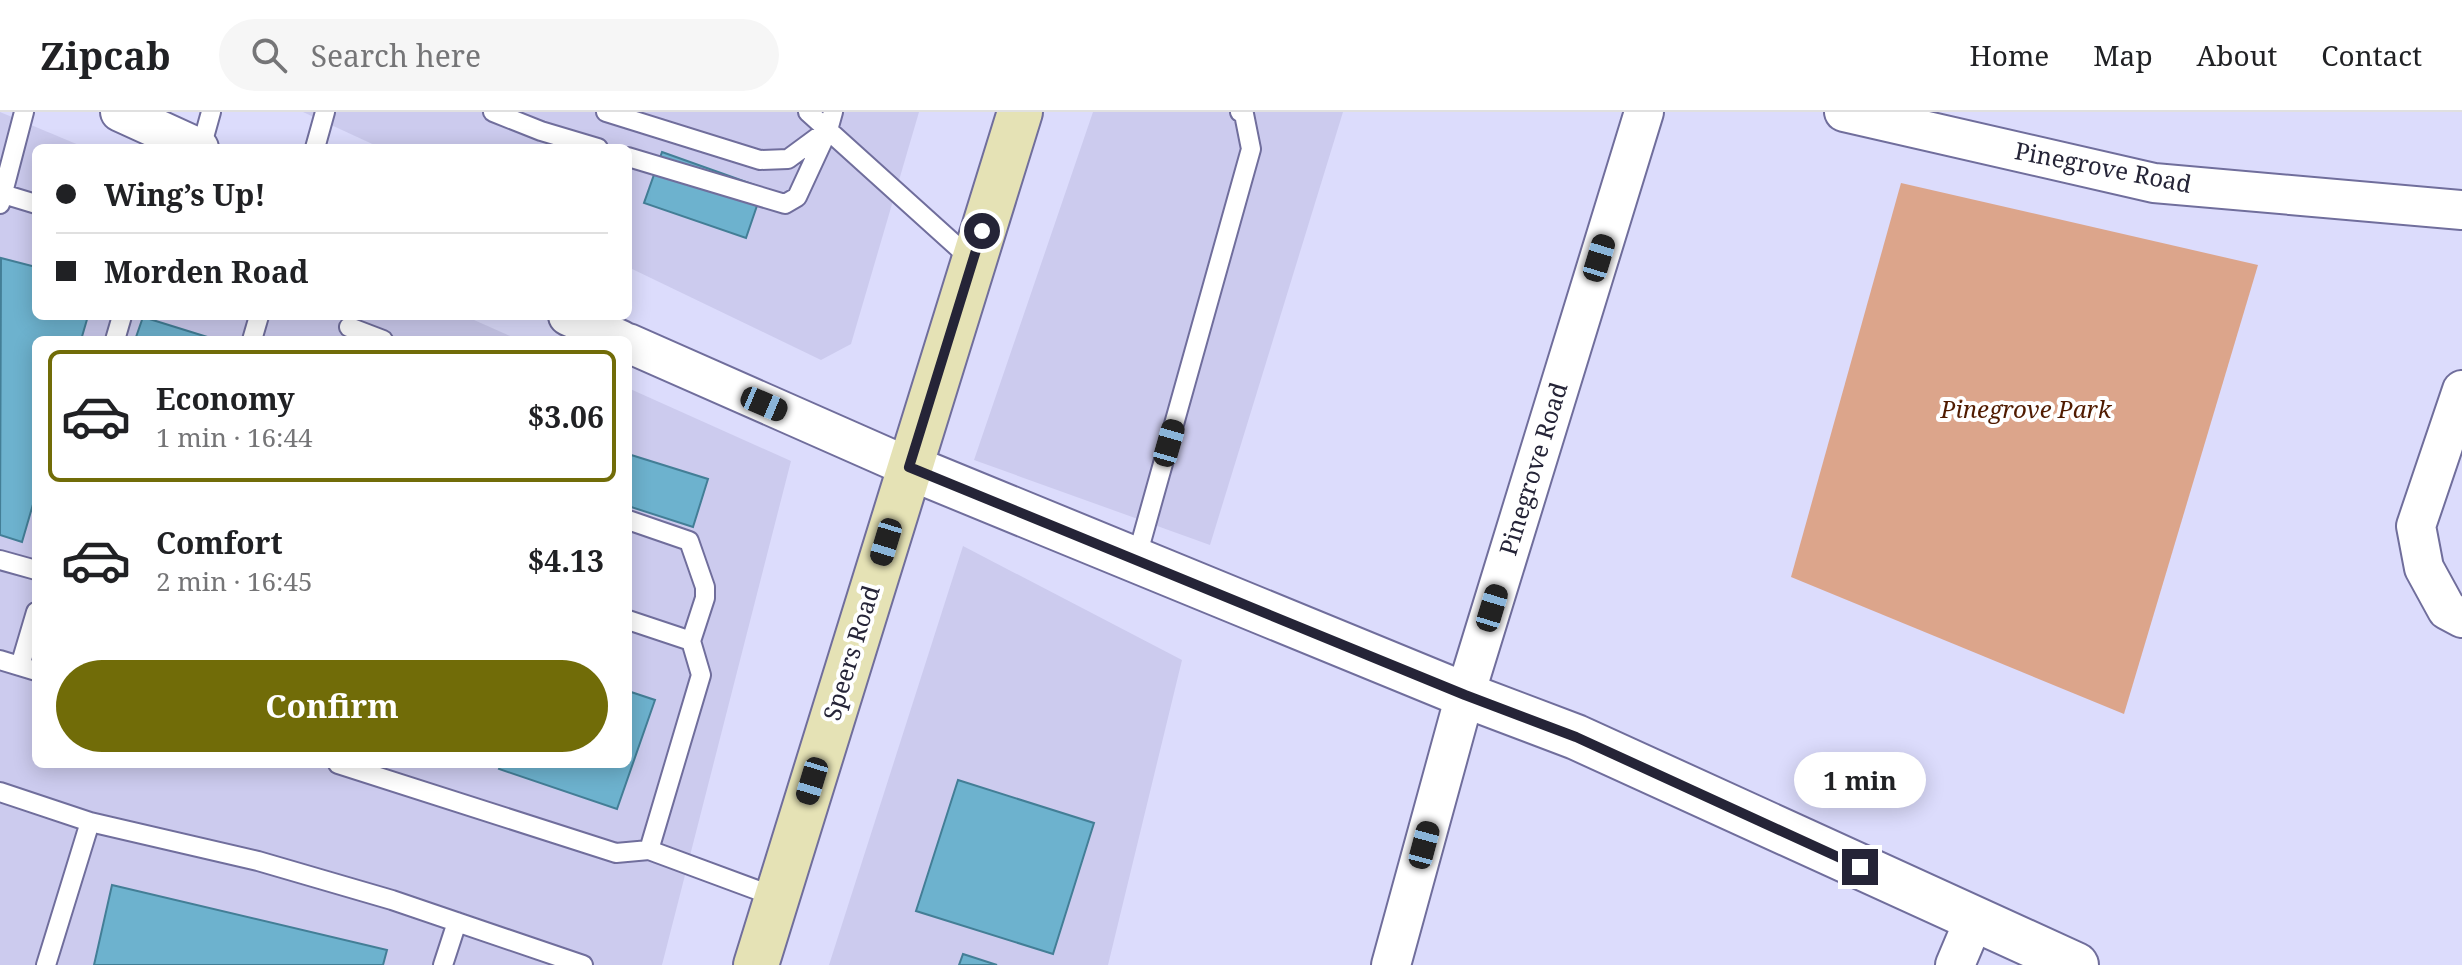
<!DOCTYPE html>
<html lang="en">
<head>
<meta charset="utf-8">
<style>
  body { margin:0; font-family:"Noto Serif",serif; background:#f6f6f6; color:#202124; height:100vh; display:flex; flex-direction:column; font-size:30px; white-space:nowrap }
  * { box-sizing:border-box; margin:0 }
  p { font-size:26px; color:#757577 }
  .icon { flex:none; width:44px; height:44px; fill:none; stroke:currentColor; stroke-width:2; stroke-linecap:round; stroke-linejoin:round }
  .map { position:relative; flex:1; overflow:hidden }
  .details { position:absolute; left:32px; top:224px; width:600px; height:432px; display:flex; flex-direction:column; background:#fff; border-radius:12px; box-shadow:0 4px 20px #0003 }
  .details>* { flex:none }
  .banner { position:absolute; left:32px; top:32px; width:600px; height:176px; border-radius:12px; box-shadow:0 4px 20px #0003; display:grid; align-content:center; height:176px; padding:0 24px; background:#fff }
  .end { position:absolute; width:36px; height:36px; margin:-18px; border:10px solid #252437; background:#fff; box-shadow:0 0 0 4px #fff }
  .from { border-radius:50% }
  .bubble { position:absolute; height:56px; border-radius:28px; background:#fff; box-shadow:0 4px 20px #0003; font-size:26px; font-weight:700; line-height:56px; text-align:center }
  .car { position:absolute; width:24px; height:48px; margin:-24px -12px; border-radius:10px; box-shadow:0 0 6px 2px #0007; background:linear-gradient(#222 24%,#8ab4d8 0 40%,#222 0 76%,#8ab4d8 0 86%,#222 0) }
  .banner b { display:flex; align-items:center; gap:28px; height:76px; font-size:30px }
  .banner b+b { border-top:2px solid #e0e0e0 }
  .banner i { width:20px; height:20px; background:#202124 }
  ul { padding:14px 0 0; list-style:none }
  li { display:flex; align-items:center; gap:24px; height:132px; margin:0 16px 12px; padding:0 8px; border:4px solid transparent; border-radius:12px }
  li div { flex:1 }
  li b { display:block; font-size:30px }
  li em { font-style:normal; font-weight:700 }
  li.selected { border-color:#716c08 }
  li>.icon { width:72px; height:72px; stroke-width:1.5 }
  .cta { display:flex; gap:16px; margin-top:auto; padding:16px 24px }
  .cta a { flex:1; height:92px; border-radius:48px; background:#716c08; color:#fff; font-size:32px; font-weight:700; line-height:92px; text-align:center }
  header { display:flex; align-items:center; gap:48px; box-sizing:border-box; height:112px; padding:0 40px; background:#fff; border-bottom:2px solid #e0e0e0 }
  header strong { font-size:38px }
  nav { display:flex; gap:44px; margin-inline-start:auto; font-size:28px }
  .search { width:560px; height:72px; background:#f6f6f6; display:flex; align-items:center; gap:20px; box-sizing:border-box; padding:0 28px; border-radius:44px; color:#757577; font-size:30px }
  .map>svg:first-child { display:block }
</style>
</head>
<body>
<header>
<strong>Zipcab</strong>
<div class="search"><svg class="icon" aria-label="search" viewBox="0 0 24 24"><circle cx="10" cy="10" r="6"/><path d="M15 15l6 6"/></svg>Search here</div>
<nav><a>Home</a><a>Map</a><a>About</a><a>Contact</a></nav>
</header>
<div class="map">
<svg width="2462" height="853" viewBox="0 0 2462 853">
  <rect width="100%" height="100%" fill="#dcdcfc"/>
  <!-- built -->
  <path fill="#cccbee" d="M0,0L86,36H36V204H465L519,228H36V652H628V276L791,349L662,853H0Z
    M303,0H919L851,232L821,248L628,155V36H381Z
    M1093,0H1343L1210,433L974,348Z
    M963,434L1182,548L1108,853H829Z"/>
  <!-- green -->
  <path fill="#dca58b" d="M1901,71L2258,153L2124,602L1791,465Z"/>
  <!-- building -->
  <path fill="#6db2ce" stroke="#437e96" stroke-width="2" d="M662,40L763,76L746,126L644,91Z
    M1,146L36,155V204H88L81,228H36V382L22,430L0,423Z
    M143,205L217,228H135Z
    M628,342L708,367L693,415L628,394Z
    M628,579L655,588L617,697L499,657L501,652H628Z
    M958,668L1094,711L1053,842L916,799Z
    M112,773L387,838L383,853H94Z
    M963,842L997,853H959Z"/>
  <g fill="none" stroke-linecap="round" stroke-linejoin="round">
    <defs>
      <path id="service" d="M493,0L541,19L598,36
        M606,0L760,48L788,47L826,19
        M808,0L973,149
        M201,36L211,0
        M315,36L325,0
        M628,45L785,92L797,85L828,18L833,0
        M3,82L36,92
        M0,92L24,0
        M349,215L383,228
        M115,228L122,204
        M252,228L259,204
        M628,408L689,429L705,475V486L691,529
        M0,448L36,458
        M1136,448L1251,37L1244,2L1240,0
        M628,508L691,529L701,563L649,738
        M0,548L36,559
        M20,554L36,500
        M338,652L616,741L649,738L776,785
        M0,680L90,710L258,749L392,788L583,853
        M46,853L90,710
        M443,853L457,810"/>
      <path id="minor" d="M120,0L199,36
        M1844,0L2154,71L2462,98
        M568,204L621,228
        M628,231L909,355
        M2462,278L2416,414L2424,456L2447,498L2462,506
        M1391,853L1465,583L1644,0
        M1955,853L1974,808"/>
      <path id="tertiary" d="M909,355L1465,583L1576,625L2076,853"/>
      <path id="secondary" d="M756,853L1020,0"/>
    </defs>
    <!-- service casing -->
    <use href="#service" stroke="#706e9c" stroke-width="22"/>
    <!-- minor casing -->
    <use href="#minor" stroke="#706e9c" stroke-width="42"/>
    <!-- tertiary casing -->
    <use href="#tertiary" stroke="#706e9c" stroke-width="48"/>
    <!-- secondary casing -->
    <use href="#secondary" stroke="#706e9c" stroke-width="48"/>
    <!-- service -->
    <use href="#service" stroke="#fff" stroke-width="18"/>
    <!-- minor -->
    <use href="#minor" stroke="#fff" stroke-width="38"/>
    <!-- tertiary -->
    <use href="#tertiary" stroke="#fff" stroke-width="44"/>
    <!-- secondary -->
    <use href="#secondary" stroke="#e5e2b5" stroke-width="44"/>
  </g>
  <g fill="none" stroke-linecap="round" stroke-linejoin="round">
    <!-- route -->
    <path stroke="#252437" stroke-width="10" d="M982,119L909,355L1465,583L1576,625L1860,755"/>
  </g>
  <g text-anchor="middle" stroke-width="8" stroke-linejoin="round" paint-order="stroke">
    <!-- street labels -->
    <g font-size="24" fill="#252437" stroke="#fff">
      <text transform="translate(2103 56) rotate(11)" y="8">Pinegrove Road</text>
      <text transform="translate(1534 357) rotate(-73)" y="8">Pinegrove Road</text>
      <text transform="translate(852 541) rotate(-73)" y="8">Speers Road</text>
    </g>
    <!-- park labels -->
    <g font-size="24" font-style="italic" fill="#501b00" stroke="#fff">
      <text x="2026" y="306">Pinegrove Park</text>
    </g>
  </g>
</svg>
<i class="end from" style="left:982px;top:119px"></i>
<i class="end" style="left:1860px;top:755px"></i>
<div class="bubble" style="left:1794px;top:640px;width:132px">1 min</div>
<i class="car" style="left:1599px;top:146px;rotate:17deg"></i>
<i class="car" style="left:764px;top:292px;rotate:113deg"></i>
<i class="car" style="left:1169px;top:331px;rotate:16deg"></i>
<i class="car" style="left:886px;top:430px;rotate:197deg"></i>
<i class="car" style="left:1492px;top:496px;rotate:17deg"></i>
<i class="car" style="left:812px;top:669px;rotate:197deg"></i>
<i class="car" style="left:1424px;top:733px;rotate:15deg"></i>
<div class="banner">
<b><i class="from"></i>Wing’s Up!</b>
<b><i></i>Morden Road</b>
</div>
<section class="details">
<ul>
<li class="selected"><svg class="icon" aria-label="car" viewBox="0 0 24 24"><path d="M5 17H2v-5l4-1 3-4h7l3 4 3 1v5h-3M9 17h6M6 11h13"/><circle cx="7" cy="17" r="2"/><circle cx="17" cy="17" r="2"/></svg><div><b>Economy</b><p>1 min · 16:44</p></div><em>$3.06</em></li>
<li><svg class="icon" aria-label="car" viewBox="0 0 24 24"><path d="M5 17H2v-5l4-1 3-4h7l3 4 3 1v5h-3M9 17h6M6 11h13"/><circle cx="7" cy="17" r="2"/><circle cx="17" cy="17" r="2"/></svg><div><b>Comfort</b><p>2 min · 16:45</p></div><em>$4.13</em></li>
</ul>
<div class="cta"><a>Confirm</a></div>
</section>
</div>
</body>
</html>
